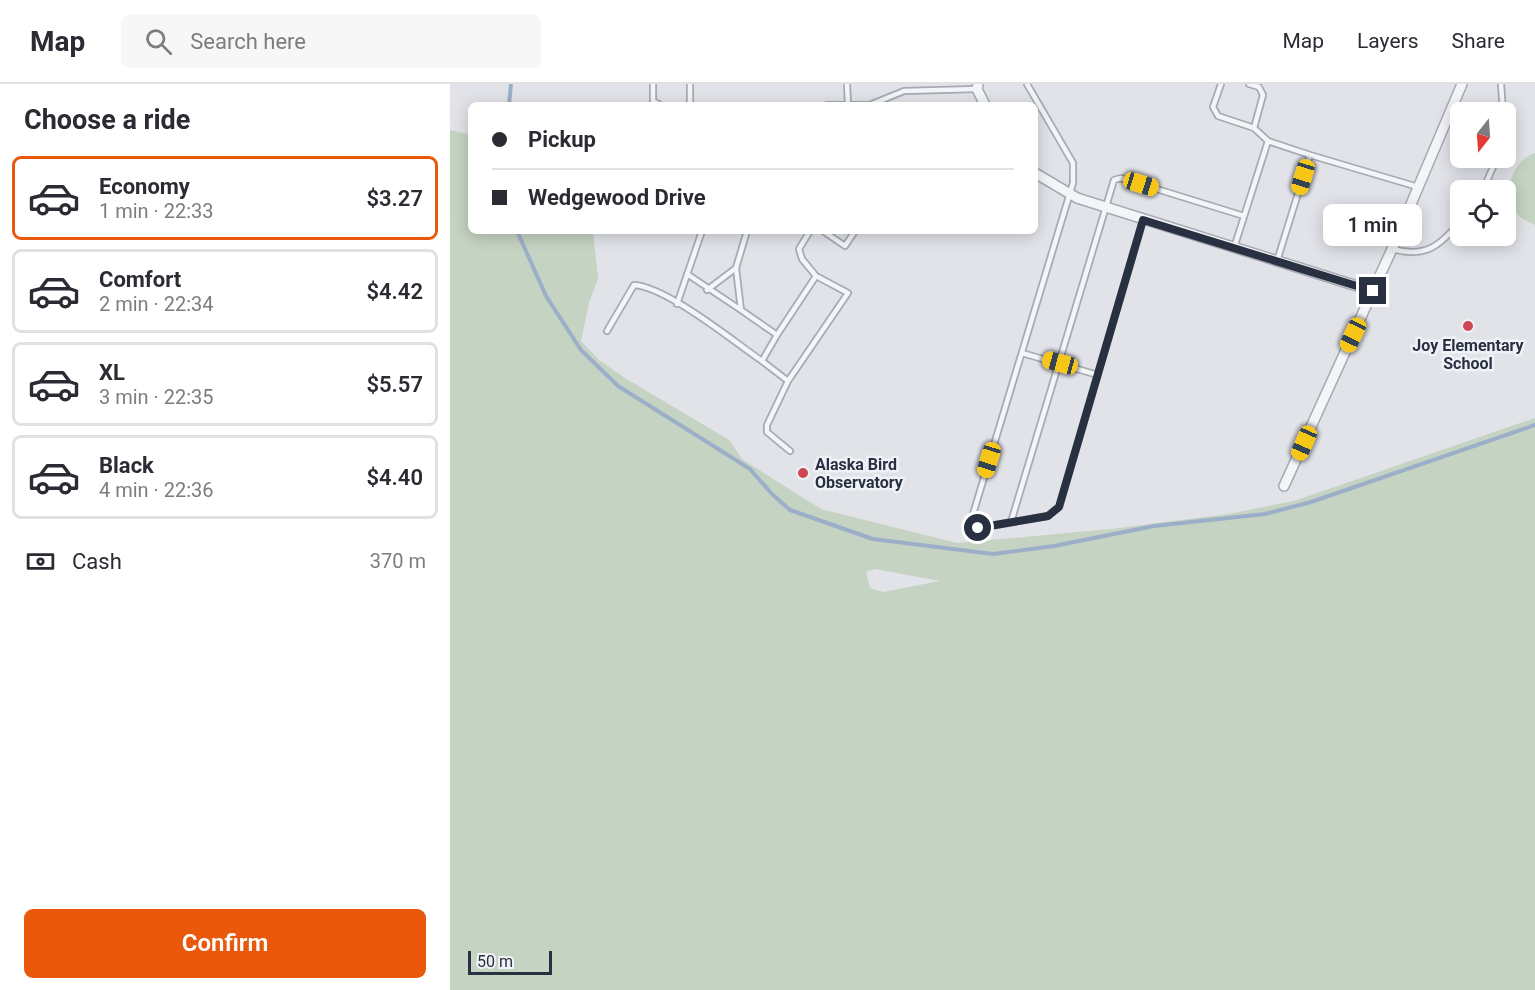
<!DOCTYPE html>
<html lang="en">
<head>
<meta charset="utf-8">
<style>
  body { margin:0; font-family:Roboto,sans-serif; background:#f7f7f7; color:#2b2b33; height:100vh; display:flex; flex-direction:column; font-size:22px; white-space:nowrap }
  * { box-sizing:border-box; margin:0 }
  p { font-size:20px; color:#7c7c81 }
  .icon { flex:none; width:33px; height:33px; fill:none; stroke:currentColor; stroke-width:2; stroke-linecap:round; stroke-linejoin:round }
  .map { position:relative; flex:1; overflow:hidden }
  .details { display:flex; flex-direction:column; background:#fff; width:450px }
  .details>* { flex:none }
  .banner { position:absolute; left:18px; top:18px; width:570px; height:132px; border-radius:9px; box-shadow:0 3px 15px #0003; display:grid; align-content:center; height:132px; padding:0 24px; background:#fff }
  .needle { width:39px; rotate:197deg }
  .tools { position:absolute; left:1000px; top:18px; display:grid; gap:12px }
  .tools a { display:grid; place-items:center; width:66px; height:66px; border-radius:9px; background:#fff; box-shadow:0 3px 15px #0003; font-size:30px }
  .scale { position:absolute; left:18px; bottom:15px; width:84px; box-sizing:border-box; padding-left:6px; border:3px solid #293041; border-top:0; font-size:16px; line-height:21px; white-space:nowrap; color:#293041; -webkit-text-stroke:4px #f0f2f7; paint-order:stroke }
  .end { position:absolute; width:27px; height:27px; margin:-14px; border:8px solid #293041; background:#fff; box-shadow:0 0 0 3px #fff }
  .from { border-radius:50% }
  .bubble { position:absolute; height:42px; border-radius:9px; background:#fff; box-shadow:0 3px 15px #0003; font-size:20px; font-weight:600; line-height:42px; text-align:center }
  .car { position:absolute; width:18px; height:36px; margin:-18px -9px; border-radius:8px; box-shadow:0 0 4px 2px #0007; background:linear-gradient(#f5c518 24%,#345 0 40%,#f5c518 0 76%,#345 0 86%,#f5c518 0) }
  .banner b { display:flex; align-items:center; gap:21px; height:57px; font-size:22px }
  .banner b+b { border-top:2px solid #e1e1e2 }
  .banner i { width:15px; height:15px; background:#2b2b33 }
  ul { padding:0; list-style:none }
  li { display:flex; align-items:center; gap:18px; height:84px; margin:0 12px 9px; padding:0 12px; border:3px solid #e1e1e2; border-radius:9px }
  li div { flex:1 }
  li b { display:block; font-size:22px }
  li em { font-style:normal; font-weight:600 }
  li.current { border-color:#ea580c }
  li>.icon { width:54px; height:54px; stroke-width:1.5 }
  h2 { padding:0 24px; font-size:27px; line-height:72px }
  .pay { display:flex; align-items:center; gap:15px; height:66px; padding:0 24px; font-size:22px }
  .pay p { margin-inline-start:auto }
  .button { display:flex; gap:12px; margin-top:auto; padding:12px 24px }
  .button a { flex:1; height:69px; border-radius:9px; background:#ea580c; color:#fff; font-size:24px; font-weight:600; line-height:69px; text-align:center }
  header { display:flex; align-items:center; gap:36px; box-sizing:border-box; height:84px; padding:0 30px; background:#fff; border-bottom:2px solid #e1e1e2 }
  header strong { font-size:28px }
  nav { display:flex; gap:33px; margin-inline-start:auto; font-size:21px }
  .search { width:420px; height:54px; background:#f7f7f7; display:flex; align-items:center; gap:15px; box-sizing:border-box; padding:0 21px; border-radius:9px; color:#7c7c81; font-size:22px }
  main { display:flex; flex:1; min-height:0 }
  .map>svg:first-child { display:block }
</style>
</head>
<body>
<header>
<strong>Map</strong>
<div class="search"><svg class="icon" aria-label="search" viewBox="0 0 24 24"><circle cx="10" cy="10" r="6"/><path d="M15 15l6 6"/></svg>Search here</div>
<nav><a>Map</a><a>Layers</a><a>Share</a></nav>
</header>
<main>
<section class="details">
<h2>Choose a ride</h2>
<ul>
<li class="current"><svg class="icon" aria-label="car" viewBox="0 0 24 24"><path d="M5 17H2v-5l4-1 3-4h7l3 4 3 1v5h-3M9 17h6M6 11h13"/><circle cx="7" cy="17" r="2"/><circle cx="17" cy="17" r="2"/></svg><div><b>Economy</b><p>1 min · 22:33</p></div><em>$3.27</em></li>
<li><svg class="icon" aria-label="car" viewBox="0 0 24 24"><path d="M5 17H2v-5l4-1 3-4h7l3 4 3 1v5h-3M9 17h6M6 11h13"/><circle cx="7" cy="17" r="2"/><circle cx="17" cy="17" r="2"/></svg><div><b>Comfort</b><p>2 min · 22:34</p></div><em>$4.42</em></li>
<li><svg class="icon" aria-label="car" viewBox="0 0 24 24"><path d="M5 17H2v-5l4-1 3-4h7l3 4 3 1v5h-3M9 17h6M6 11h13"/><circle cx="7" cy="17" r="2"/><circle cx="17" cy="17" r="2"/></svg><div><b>XL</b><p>3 min · 22:35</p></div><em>$5.57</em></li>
<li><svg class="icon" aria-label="car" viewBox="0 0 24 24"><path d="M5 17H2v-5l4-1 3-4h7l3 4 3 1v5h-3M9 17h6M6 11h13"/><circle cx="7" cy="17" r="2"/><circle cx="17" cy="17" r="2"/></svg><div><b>Black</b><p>4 min · 22:36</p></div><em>$4.40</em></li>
</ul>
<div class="pay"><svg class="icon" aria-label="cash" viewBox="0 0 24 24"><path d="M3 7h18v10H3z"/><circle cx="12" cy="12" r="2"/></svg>Cash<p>370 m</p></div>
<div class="button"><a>Confirm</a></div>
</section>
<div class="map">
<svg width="1085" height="906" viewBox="0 0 1085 906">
  <rect width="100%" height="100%" fill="#e1e3e9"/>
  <!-- green -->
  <path fill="#c5d3c2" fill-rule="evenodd" d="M0,46L21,51V147H143L148,194L139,219L131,257L149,276L175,294L279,356L292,375L371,425L507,459L661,445L778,430L844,417L1085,334V906H0ZM425,485L490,497L433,508L420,504L416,488Z
    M1085,69V141C1079,138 1073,136 1068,131C1049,113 1062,76 1085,69Z"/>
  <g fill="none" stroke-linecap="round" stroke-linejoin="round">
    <!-- stream -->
    <path stroke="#9cafc9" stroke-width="4" d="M59,21L61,0
      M67,147L96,212L131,266L168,302L300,385L322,410L340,426L423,455L543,470L604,462L704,442L815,430L861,418L1085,341"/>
    <defs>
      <path id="lane" d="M203,0V17L210,21
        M240,0V21
        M397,0L398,20
        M577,0L623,79V99L520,440L528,444L598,432L609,423L693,136
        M771,0L763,23L768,32L804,44L818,57
        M799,0L809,3L813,11L804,44
        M1051,0L1053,28
        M422,20L454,7L527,5
        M377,21H423
        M860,71L968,103
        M1033,106L1047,74
        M297,147L286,184L291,226L327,251L366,192L352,175L349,165L360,147
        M373,147L395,162L405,147
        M784,164L818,57L860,71L827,177
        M942,165C975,174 989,163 1011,137
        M237,190L291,226
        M257,206L286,184
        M227,220L252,147
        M157,247L184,201C217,203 283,257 312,277
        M327,251L312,277L338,297L398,209L366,192
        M572,269L648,291
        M338,297L317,341V348L340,367
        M561,438L664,96L671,94L794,132"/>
      <path id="street" d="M528,0L527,5L535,21
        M585,89L627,114L923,207
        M834,402L942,165L1012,0"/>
    </defs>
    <!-- lane casing -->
    <use href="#lane" stroke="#a6aab3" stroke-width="8"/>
    <!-- street casing -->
    <use href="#street" stroke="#a6aab3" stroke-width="12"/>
    <!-- lane -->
    <use href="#lane" stroke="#f3f5f8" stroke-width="4.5"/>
    <!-- street -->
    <use href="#street" stroke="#f3f5f8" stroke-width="9"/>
  </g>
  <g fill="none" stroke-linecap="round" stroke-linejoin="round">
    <!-- route -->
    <path stroke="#293041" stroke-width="8" d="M528,444L598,432L609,423L693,136L923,207"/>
  </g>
  <!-- markers -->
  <g fill="#ce4651" stroke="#f0f2f7" stroke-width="2">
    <circle cx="1018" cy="242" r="6"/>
    <circle cx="353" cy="389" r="6"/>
  </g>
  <g text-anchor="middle" stroke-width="5" stroke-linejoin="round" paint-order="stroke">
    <!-- poi labels -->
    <g font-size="16" font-weight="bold" fill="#293041" stroke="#f0f2f7">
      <text x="1018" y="267">Joy Elementary<tspan x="1018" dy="18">School</tspan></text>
      <text x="365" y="386" text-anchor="start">Alaska Bird<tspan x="365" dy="18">Observatory</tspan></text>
    </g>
  </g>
</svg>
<div class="tools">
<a><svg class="needle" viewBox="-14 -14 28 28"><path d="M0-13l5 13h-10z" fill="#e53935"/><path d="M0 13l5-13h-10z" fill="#7c7c81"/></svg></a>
<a><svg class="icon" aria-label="locate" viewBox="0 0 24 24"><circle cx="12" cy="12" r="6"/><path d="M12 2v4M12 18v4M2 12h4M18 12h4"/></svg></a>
</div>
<div class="scale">50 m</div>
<i class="end from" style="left:528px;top:444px"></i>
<i class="end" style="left:923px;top:207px"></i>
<div class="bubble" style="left:873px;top:120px;width:99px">1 min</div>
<i class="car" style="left:853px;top:93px;rotate:197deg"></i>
<i class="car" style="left:691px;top:100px;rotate:107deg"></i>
<i class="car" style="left:903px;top:251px;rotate:205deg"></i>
<i class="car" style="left:610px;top:279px;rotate:285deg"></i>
<i class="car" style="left:854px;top:359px;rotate:204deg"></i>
<i class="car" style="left:539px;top:376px;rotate:197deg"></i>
<div class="banner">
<b><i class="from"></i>Pickup</b>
<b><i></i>Wedgewood Drive</b>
</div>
</div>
</main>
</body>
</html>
